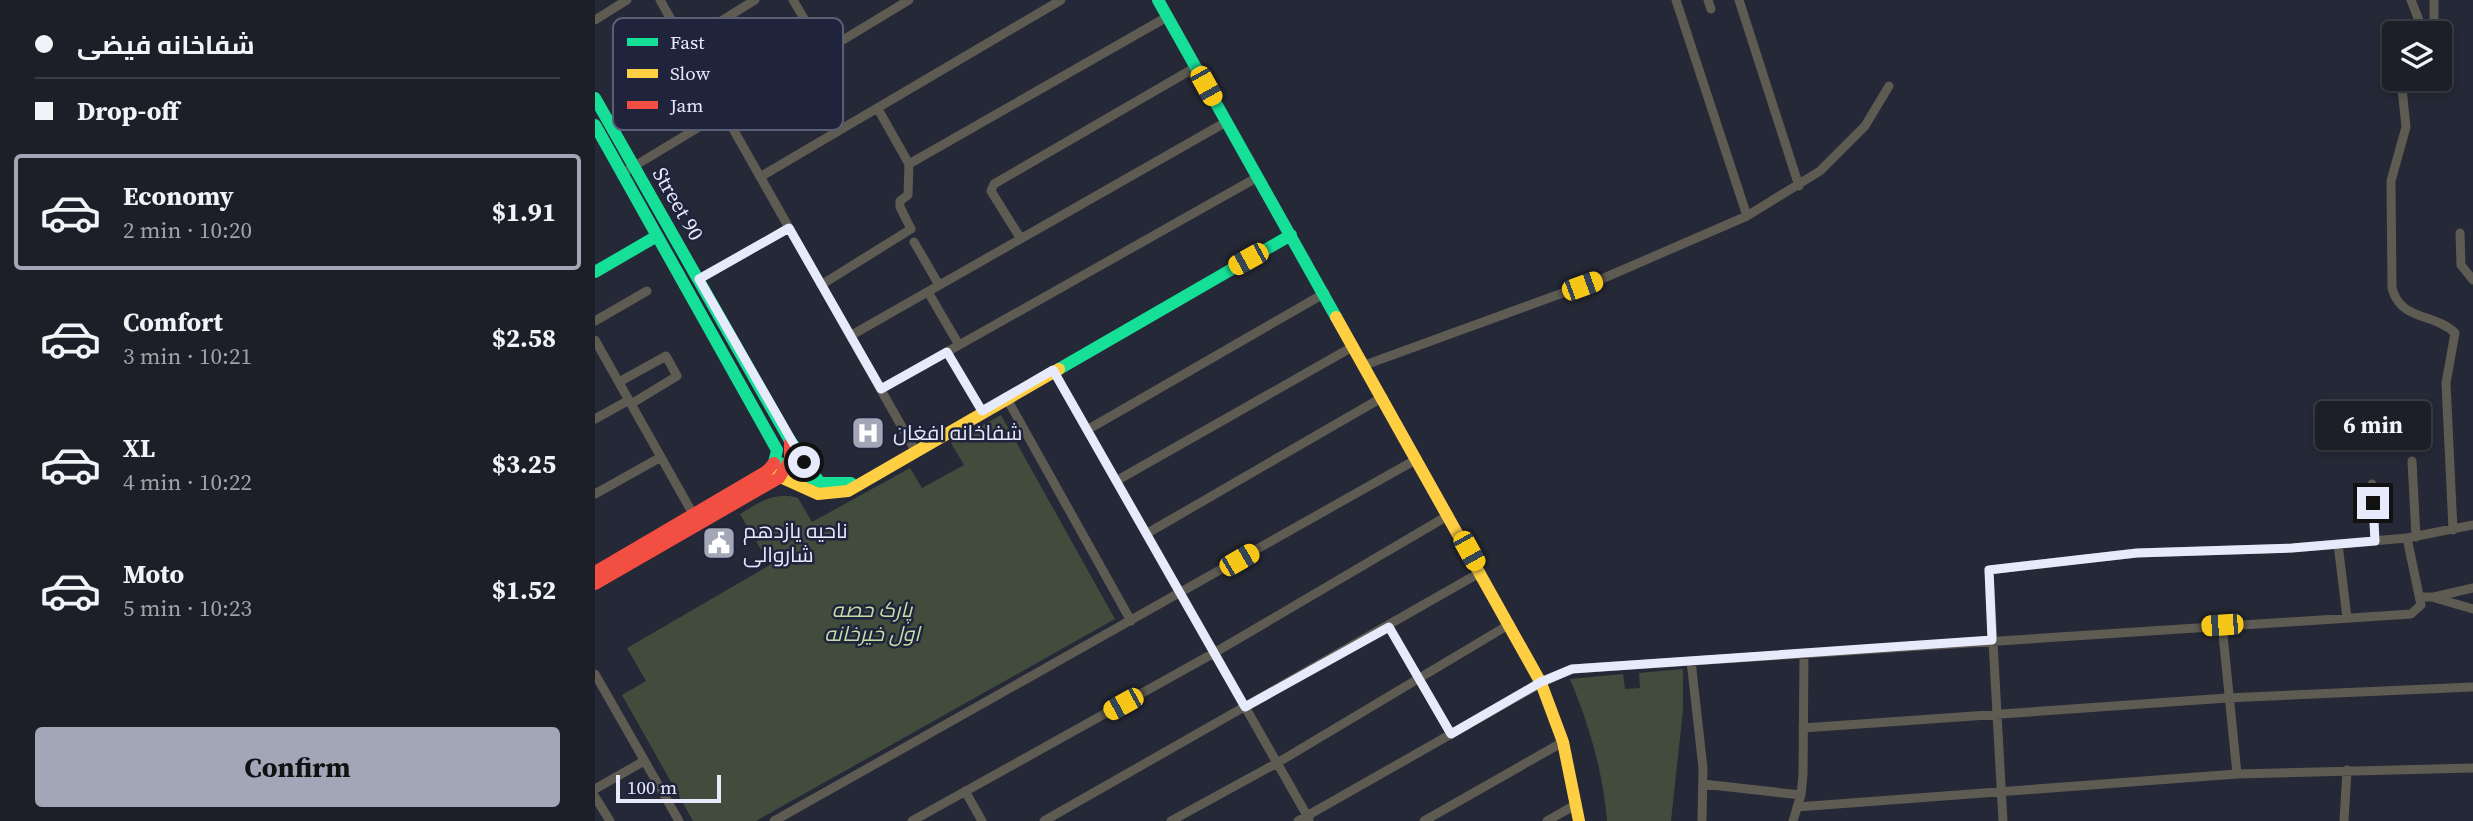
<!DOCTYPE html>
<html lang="en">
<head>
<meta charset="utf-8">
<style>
  body { margin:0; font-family:"Source Serif 4",Cairo,serif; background:#252730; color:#f1f3f6; height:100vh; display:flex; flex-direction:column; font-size:26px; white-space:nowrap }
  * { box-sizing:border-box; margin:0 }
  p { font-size:23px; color:#a0a2a8 }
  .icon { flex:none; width:38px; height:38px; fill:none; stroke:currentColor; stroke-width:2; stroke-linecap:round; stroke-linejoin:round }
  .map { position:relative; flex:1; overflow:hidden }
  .side { display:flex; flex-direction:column; background:#1c1e28; width:595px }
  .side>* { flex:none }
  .top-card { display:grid; align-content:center; height:154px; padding:0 35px; background:#1c1e28 }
  .buttons { position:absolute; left:1787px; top:21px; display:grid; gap:14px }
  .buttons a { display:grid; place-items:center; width:70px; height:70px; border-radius:7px; background:#1c1e28; box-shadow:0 4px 10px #0003,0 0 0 2px #3a3c45; font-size:35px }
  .scale { position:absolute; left:21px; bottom:18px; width:105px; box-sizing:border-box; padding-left:7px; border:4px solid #e6eafb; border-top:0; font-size:19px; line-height:24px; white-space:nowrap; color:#e6eafb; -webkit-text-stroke:5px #1f233c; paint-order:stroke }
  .end { position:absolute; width:32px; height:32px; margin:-16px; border:9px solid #e6eafb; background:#111; box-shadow:0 0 0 4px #111 }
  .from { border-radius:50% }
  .bubble { position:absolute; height:49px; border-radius:7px; background:#1c1e28; box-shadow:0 4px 10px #0003,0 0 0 2px #3a3c45; font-size:23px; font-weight:700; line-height:49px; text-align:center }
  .car { position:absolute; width:21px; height:42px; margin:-21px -10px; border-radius:9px; box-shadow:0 0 5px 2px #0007; background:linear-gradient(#f5c518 24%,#345 0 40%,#f5c518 0 76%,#345 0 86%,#f5c518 0) }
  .top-card b { display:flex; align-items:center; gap:24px; height:66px; font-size:26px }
  .top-card b+b { border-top:2px solid #3a3c45 }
  .top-card i { width:18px; height:18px; background:#f1f3f6 }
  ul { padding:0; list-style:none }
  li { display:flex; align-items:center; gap:21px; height:116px; margin:0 14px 10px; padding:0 21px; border:4px solid transparent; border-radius:7px }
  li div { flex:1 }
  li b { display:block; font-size:26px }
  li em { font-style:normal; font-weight:700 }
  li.active { border-color:#a2a6b6 }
  li>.icon { width:63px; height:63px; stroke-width:1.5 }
  .button { display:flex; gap:14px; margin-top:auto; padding:14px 35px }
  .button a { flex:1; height:80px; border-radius:7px; background:#a2a6b6; color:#111; font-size:28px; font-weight:700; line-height:80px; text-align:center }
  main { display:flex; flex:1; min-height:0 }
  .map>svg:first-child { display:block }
</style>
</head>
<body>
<main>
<section class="side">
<div class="top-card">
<b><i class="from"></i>شفاخانه فیضی</b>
<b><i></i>Drop-off</b>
</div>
<ul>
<li class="active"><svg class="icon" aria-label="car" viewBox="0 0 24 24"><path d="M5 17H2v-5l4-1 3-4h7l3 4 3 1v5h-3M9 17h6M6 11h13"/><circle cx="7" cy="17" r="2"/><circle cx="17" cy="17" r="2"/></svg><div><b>Economy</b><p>2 min · 10:20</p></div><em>$1.91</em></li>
<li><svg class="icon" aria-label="car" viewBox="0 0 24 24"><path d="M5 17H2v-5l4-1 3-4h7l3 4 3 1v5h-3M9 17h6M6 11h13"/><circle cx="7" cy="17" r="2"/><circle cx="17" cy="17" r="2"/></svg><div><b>Comfort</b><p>3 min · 10:21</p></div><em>$2.58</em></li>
<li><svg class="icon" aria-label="car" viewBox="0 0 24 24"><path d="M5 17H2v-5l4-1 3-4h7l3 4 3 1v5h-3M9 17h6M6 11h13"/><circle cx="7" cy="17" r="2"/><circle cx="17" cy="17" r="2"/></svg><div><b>XL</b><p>4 min · 10:22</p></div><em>$3.25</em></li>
<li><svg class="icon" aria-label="car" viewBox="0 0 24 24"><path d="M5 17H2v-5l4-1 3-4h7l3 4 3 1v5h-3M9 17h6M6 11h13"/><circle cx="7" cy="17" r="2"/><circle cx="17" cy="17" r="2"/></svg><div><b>Moto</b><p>5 min · 10:23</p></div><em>$1.52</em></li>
</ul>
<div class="button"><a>Confirm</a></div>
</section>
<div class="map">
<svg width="1878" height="821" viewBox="0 0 1878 821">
  <rect width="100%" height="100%" fill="#252836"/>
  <!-- green -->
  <path fill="#424c3c" d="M406,415L520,619L161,821H98L27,695L51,681L32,648L175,565L145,514C165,502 180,491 203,498L217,522L315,468L327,488L369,465L356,443Z
    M1088,669V710L1076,821H1012C1008,771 994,725 975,679L1028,674L1030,689L1045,688L1044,673Z"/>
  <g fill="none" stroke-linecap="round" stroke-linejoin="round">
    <!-- street -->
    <path stroke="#5e5b53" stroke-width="9" d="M65,0L320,450
      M198,0L229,52
      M1081,0L1152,216
      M1113,0L1116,9
      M1144,0L1204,186
      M1816,0L1829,33
      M0,20L32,0
      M1835,33L1839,30V0
      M89,44L160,0
      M1806,79L1811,127L1796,181L1797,288C1805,321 1840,313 1860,333L1851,383L1858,530
      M314,164L572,17
      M28,173L314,0
      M165,177L466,0
      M1865,233L1866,265L1878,280
      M426,239L396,191L399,184L601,67
      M319,242L344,285
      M104,279L194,228
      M226,285L316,229L305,207V201L313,195L314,164L283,109
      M333,292L364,345
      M0,321L52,291
      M255,336L631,122
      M0,340L98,514
      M352,352L387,411
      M770,365L1009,278L1152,216L1225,171L1270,126L1294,86
      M458,370L714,819
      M24,382L71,356L82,376L36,404
      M286,389L661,178
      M411,397L536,621
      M0,419L34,400
      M492,430L730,293
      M1817,461L1821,537
      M521,481L759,346
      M1777,484L1780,541
      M0,494L66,457
      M551,534L788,397
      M1743,544L1752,618
      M1825,597H1839L1878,588
      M1840,598L1878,609
      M1627,625L1642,774
      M794,627L856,734
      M1096,661L1108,768L1107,821
      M0,674L84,821
      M1208,728L1632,698L1878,687
      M1108,784L1206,795
      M0,789L49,761
      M370,791L387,821
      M0,797L15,821
      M1202,807L1642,774L1878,768
      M179,821L822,459
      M317,821L619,653L854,515
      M449,821L886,572
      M576,821L682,763L915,624
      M703,821L946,683L977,669L1816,614L1826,605L1812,538
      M829,821L968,742
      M952,821L982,804
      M1198,821L1206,795L1208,775L1209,654
      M1408,821L1394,570L1542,553L1697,548L1812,538L1878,525
      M1749,821L1752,770"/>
    <!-- fast -->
    <path stroke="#16e098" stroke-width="12" d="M563,0L741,317
      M0,98L194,439L225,483
      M0,125L182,450L179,463
      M0,272L62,236
      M464,369L696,235
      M185,463L227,483H256"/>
    <!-- slow -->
    <path stroke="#ffcf43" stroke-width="12" d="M741,317L946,683L968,742L984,821
      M172,471L223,494L253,491L464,369"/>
    <!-- jam -->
    <path stroke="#f24e42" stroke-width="12" d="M0,572L172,471L179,463
      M0,584L184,478L195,460V443"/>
  </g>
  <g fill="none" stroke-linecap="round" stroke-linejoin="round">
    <!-- route -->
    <path stroke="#e6eafb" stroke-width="9" d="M209,462L104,279L194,228L286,389L352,352L387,411L458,370L650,707L794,627L856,734L946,682L977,669L1397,640L1394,570L1542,553L1697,548L1780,541L1778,503"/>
  </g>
  <!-- icons -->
  <defs>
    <symbol id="hospital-square" viewBox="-11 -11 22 22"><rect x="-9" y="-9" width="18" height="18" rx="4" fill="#a2a6b6" stroke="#1f233c"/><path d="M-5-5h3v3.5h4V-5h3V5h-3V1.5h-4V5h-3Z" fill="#fff"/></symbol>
    <symbol id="civic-square" viewBox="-11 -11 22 22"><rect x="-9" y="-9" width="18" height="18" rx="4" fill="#a2a6b6" stroke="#1f233c"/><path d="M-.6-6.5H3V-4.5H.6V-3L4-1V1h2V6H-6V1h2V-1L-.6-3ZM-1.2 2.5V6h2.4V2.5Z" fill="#fff"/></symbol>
  </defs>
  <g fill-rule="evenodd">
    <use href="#hospital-square" x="254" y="414" width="38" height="38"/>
    <use href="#civic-square" x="105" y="524" width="38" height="38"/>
  </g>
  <g text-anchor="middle" stroke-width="5" stroke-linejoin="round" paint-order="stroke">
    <!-- street labels -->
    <g font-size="21" fill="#e6eafb" stroke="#1f233c">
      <text transform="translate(83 204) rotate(60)" y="7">Street 90</text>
    </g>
    <!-- poi labels -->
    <g font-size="21" fill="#e6eafb" stroke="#1f233c" text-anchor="start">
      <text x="298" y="440">شفاخانه افغان</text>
      <text x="148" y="538">ناحیه یازدهم<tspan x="148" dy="24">شاروالی</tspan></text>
    </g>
    <!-- park labels -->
    <g font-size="21" font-style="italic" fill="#c1dfa5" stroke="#1f233c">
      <text x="277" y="617">پارک حصه<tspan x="277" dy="24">اول خیرخانه</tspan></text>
    </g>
  </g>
  <!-- legend -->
  <rect x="18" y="18" width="230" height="112" rx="10" fill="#1f233c" stroke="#5b5f75" stroke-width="2"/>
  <rect x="32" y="38" width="31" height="8" fill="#16e098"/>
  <rect x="32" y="69" width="31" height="9" fill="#ffcf43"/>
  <rect x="32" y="101" width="31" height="8" fill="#f24e42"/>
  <g font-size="19" fill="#e6eafb">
    <text x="75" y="49">Fast</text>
    <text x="75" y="80">Slow</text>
    <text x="75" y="112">Jam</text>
  </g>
</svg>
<div class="buttons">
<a><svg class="icon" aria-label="layers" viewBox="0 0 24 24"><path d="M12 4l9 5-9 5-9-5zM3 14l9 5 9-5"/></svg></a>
</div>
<div class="scale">100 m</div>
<i class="end from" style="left:209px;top:462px"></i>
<i class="end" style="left:1778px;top:503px"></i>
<div class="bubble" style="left:1720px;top:401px;width:116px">6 min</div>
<i class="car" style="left:611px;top:86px;rotate:151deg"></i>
<i class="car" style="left:653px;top:259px;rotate:241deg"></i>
<i class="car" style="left:987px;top:286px;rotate:70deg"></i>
<i class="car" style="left:874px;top:551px;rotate:151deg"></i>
<i class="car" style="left:644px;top:560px;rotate:60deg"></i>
<i class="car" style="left:1627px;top:625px;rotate:266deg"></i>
<i class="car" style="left:528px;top:704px;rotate:241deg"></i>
</div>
</main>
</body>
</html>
